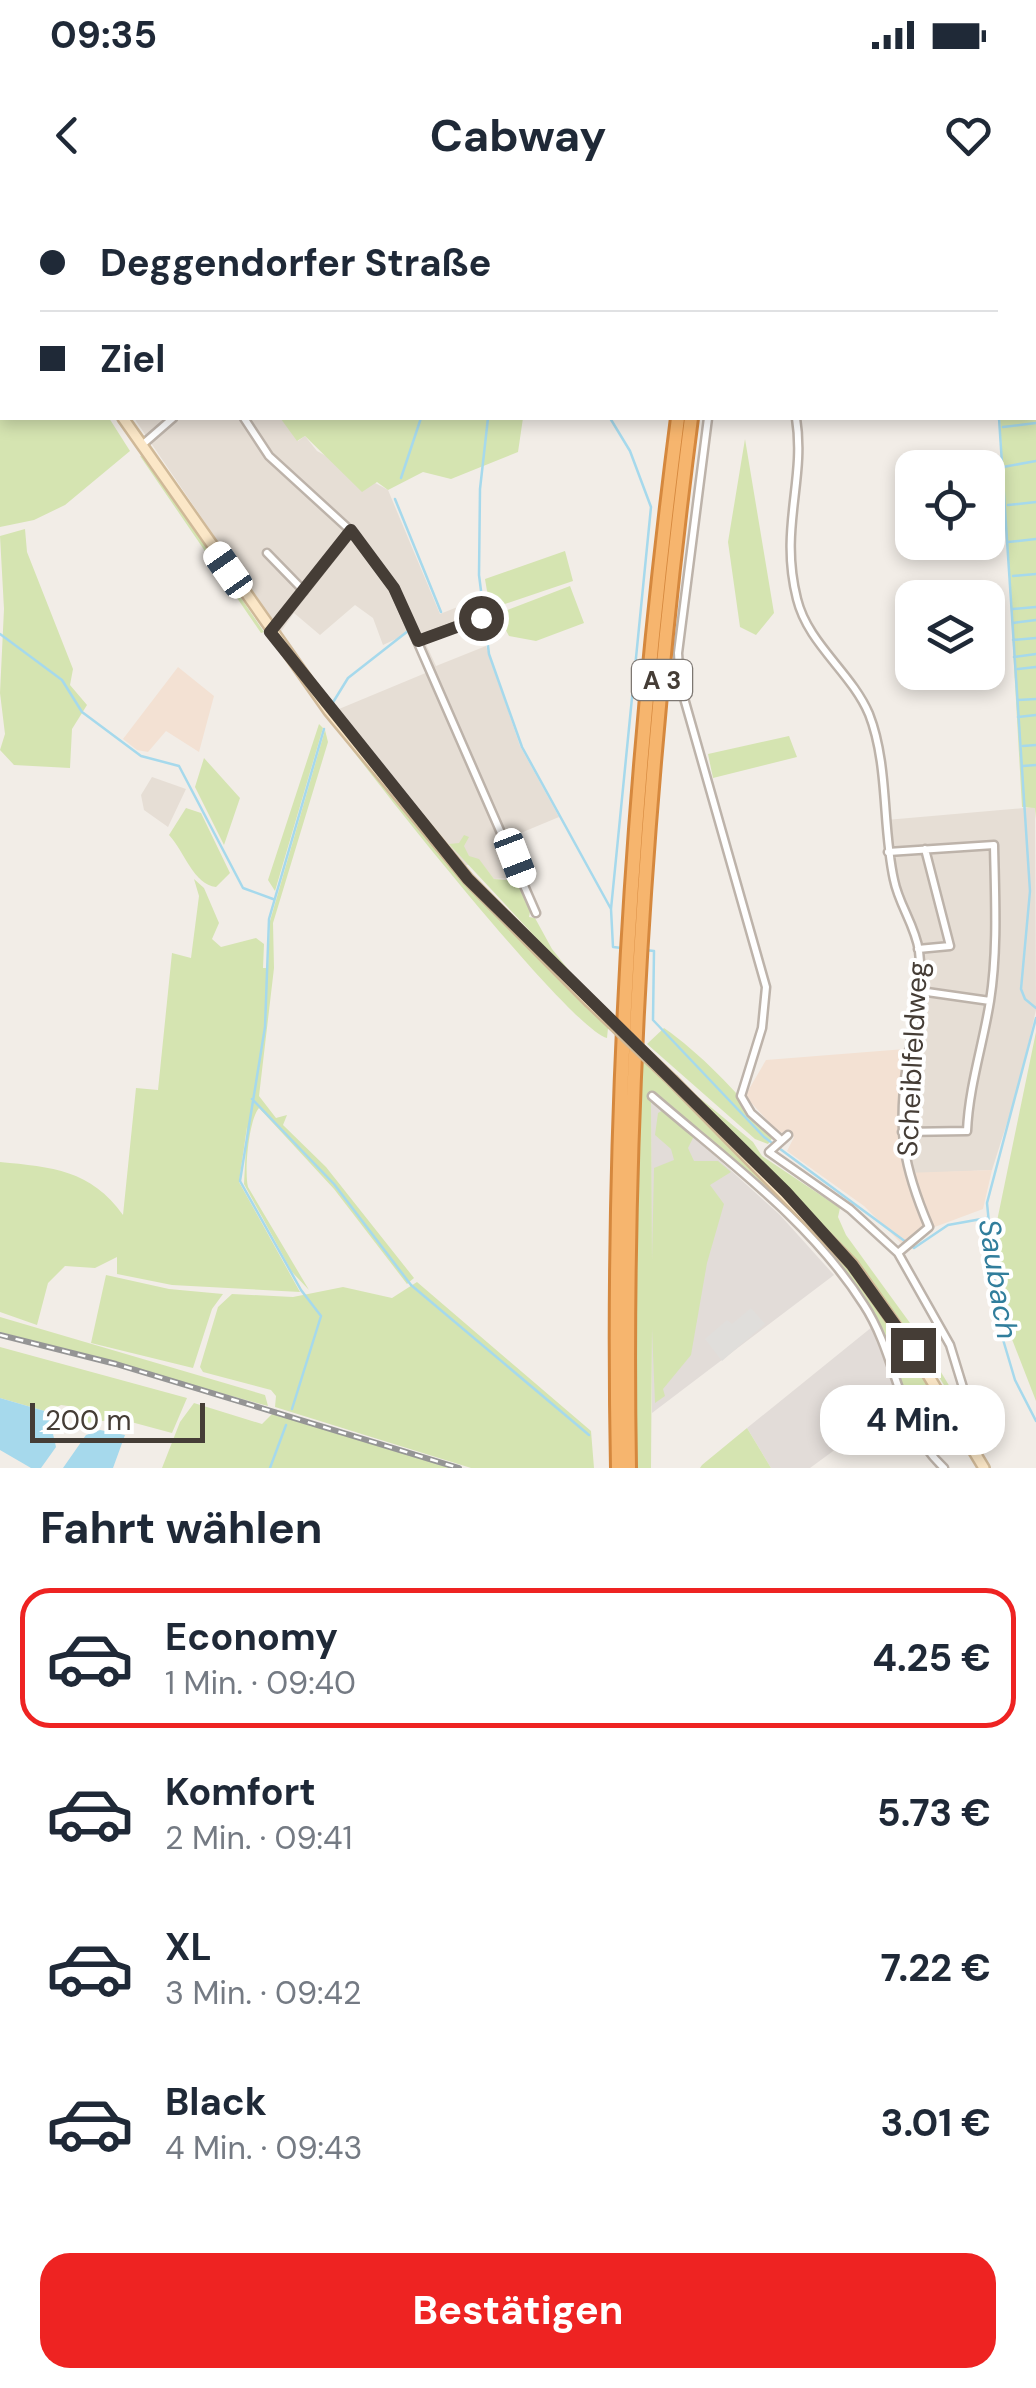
<!DOCTYPE html>
<html lang="de">
<head>
<meta charset="utf-8">
<style>
  body { margin:0; font-family:"DM Sans",sans-serif; background:#f2f2f3; color:#1f2937; height:100vh; display:flex; flex-direction:column; font-size:38px; white-space:nowrap }
  * { box-sizing:border-box; margin:0 }
  p { font-size:32px; color:#747a83 }
  .icon { flex:none; width:55px; height:55px; fill:none; stroke:currentColor; stroke-width:2; stroke-linecap:round; stroke-linejoin:round }
  .map { position:relative; height:1268px; overflow:hidden }
  .side { display:flex; flex-direction:column; background:#fff; flex:1 }
  .side>* { flex:none }
  .banner { position:absolute; left:0px; top:0px; width:1038px; height:220px; box-shadow:0 5px 15px #0003; display:grid; align-content:center; height:220px; padding:0 40px; background:#fff }
  .fabs { position:absolute; left:895px; top:250px; display:grid; gap:20px }
  .fabs a { display:grid; place-items:center; width:110px; height:110px; border-radius:20px; background:#fff; box-shadow:0 5px 15px #0003; font-size:50px }
  .scale { position:absolute; left:30px; bottom:25px; width:175px; box-sizing:border-box; padding-left:10px; border:5px solid #453d36; border-top:0; font-size:28px; line-height:35px; white-space:nowrap; color:#453d36; -webkit-text-stroke:8px #fff; paint-order:stroke }
  .end { position:absolute; width:45px; height:45px; margin:-22px; border:12px solid #453d36; background:#fff; box-shadow:0 0 0 5px #fff }
  .from { border-radius:50% }
  .bubble { position:absolute; height:70px; border-radius:30px; background:#fff; box-shadow:0 5px 15px #0003; font-size:32px; font-weight:700; line-height:70px; text-align:center }
  .car { position:absolute; width:30px; height:60px; margin:-30px -15px; border-radius:12px; box-shadow:0 0 8px 2px #0007; background:linear-gradient(#fff 24%,#345 0 40%,#fff 0 76%,#345 0 86%,#fff 0) }
  .banner b { display:flex; align-items:center; gap:35px; height:95px; font-size:38px }
  .banner b+b { border-top:2px solid #e0e1e3 }
  .banner i { width:25px; height:25px; background:#1f2937 }
  ul { padding:0; list-style:none }
  li { display:flex; align-items:center; gap:30px; height:140px; margin:0 20px 15px; padding:0 20px; border:5px solid transparent; border-radius:30px }
  li div { flex:1 }
  li b { display:block; font-size:38px }
  li em { font-style:normal; font-weight:700 }
  li.current { border-color:#ee2322 }
  li>.icon { width:90px; height:90px; stroke-width:1.5 }
  h2 { padding:0 40px; font-size:45px; line-height:120px }
  .cta { display:flex; gap:20px; margin-top:auto; padding:20px 40px }
  .cta a { flex:1; height:115px; border-radius:30px; background:#ee2322; color:#fff; font-size:40px; font-weight:700; line-height:115px; text-align:center }
  .status { display:flex; justify-content:space-between; align-items:center; height:70px; padding:0 50px; background:#fff; direction:ltr }
  .status svg { height:28px; fill:currentColor }
  header { display:flex; justify-content:space-between; align-items:center; height:130px; padding:0 40px; background:#fff; font-size:45px; font-weight:700 }
  .map>svg:first-child { display:block }
</style>
</head>
<body>
<div class="status"><b>09:35</b><svg viewBox="0 0 49 12"><path d="M0 12V9h3v3zM5 12V6h3v6zM10 12V3h3v9zM15 12V0h3v12zM26 1h20v11H26zM47 4h2v5h-2z"/></svg></div>
<header><svg class="icon" aria-label="back" viewBox="0 0 24 24"><path d="M15 5l-7 7 7 7"/></svg>Cabway<svg class="icon" aria-label="heart" viewBox="0 0 24 24"><path d="M12 20l-8-8c-3-5 5-10 8-4 3-6 11-1 8 4z"/></svg></header>
<div class="map">
<svg width="1036" height="1268" viewBox="0 0 1036 1268">
  <rect width="100%" height="100%" fill="#f2ede7"/>
  <!-- residential -->
  <path fill="#e6ded5" d="M134,218H283L298,241L305,236L317,251L388,290L440,414L480,398L483,419L425,442L436,466L486,446L520,546L559,617L504,640L519,677L494,679L479,660L465,666L339,509L428,472L411,432L383,445L373,418L355,405L320,435L294,413L280,433Z
    M152,577L186,589L168,627L144,610L141,595Z
    M1035,607L1036,810L1019,885L992,970L905,974L902,910L917,770L914,741L888,676L886,620Z"/>
  <!-- commercial -->
  <path fill="#f3e1d3" d="M178,467L214,496L199,552L166,531L148,552L137,550L123,539Z
    M905,849V973L992,970L983,1009L932,1028L907,1049L864,1006L787,951L794,937L777,931L745,896L766,860Z"/>
  <!-- industrial -->
  <path fill="#e2dcd8" d="M651,898L780,1015L834,1075L652,1213Z
    M872,1127L890,1163L900,1202L810,1268H771L747,1228Z"/>
  <!-- green -->
  <path fill="#d5e4b1" d="M0,54L2,218H109L130,251L65,305L34,320L0,327Z
    M1036,154V619L1035,608L1022,607L1000,218H1035Z
    M523,218L518,252L451,279L423,272L388,290L377,282L362,292L305,236L297,241L281,219Z
    M745,239L774,413L756,435L740,427L728,342Z
    M140,256L146,257L264,432L261,433Z
    M25,329L27,352L73,469L70,485L87,505L72,529L70,568L14,565L0,550L5,534L0,493L4,409L0,336Z
    M565,351L573,381L490,409L485,379Z
    M570,386L584,423L536,441L509,436L497,414Z
    M331,521L470,684L608,828L607,838C570,829 363,567 331,521Z
    M319,524L323,528L275,691L268,680Z
    M325,530L328,542L273,723L274,768L259,896L276,918L287,915L283,925L326,967L414,1078L407,1084L334,989L259,908C249,919 244,971 248,987L309,1090L292,1072L244,984L247,927L239,982L300,1092L172,1085L117,1074V1057L95,1068L65,1066L48,1083L37,1125L0,1112V962C52,967 91,970 123,1015L136,888L158,890L172,753L191,758L199,696L194,679L204,688L219,723L212,739L221,747L256,738L264,744L263,768H268L270,721Z
    M789,536L797,557L713,578L708,554Z
    M204,558L240,598L224,645L195,587Z
    M186,608L201,613L230,673L216,687C194,685 184,651 169,635Z
    M464,635L469,637L464,646L469,656L479,659L494,679L519,681L531,707L529,717L535,718L552,749L583,788L449,644L459,643Z
    M664,828C704,856 743,898 773,937L768,944L755,939L647,844Z
    M1036,832V1201L1008,1129L996,1026Z
    M639,857C742,956 874,1068 935,1200L937,1209L928,1224L916,1222C898,1180 891,1134 863,1096C810,1022 734,963 667,903L651,898L652,1061L654,968L674,960L671,949L655,935L658,913L665,909L694,936L688,948L694,961H718L731,972L710,985L724,1004L707,1063L691,1155L663,1189L665,1196L655,1203L652,1128L651,1268H637L634,1068Z
    M678,880L753,942L762,956L840,1008L838,1017L846,1035L918,1134L956,1197L965,1194V1207L960,1209L956,1205C884,1081 783,977 678,880Z
    M106,1075L169,1089L223,1094L212,1109L193,1168L91,1143Z
    M417,1082L591,1231L594,1268H471L275,1207L276,1196L271,1190L203,1172L200,1167L218,1107L232,1094L293,1097L343,1087L392,1098Z
    M0,1117L265,1195L268,1206L0,1132Z
    M0,1147L187,1198L172,1233L120,1219L85,1223L75,1207L61,1205L48,1212L0,1198Z
    M194,1203L262,1224L273,1213L450,1268H162L180,1222Z
    M747,1228L771,1268H700L702,1265Z"/>
  <!-- parking -->
  <path fill="#e0dedb" d="M751,1108L765,1124L722,1161L705,1139L727,1120L732,1124Z"/>
  <!-- water -->
  <path fill="#a6d9ec" d="M0,1198L48,1212L56,1247L41,1268H31L0,1250Z
    M100,1230L125,1235L113,1268H63L86,1235Z"/>
  <g fill="none" stroke-linecap="round" stroke-linejoin="round">
    <!-- stream -->
    <path stroke="#a6d9ec" stroke-width="2.5" d="M922,0L923,2
      M465,2V0
      M515,2V0
      M612,2V0
      M1035,83L1036,82
      M1035,155H1036
      M1035,191H1036
      M488,218L480,289L479,375L489,454L522,547L611,709L613,747L622,748
      M610,218L630,251L651,307L611,709
      M999,218L1030,691L1021,789L1025,799L1036,808
      M1003,227L1036,223
      M1003,267L1036,261
      M401,278L421,218
      M395,299L441,412
      M1008,305L1036,302
      M1008,342L1036,339
      M1013,376L1036,374
      M1013,409L1036,407
      M1013,423L1036,420
      M0,434L62,480L82,512L141,556L179,566L243,688L273,699
      M1013,440L1036,438
      M1014,457L1036,454
      M1018,469L1036,467
      M1018,500L1036,499
      M332,504L348,478L408,431
      M1018,517L1036,515
      M1023,546L1036,545
      M1023,566L1036,565
      M645,750L654,751L653,820L764,937L914,1048L948,1025L987,1018
      M1036,818L987,1003L999,1126L1015,1180L1036,1221
      M252,899L334,984L411,1085L589,1235
      M292,1209L321,1116L301,1090L240,981L265,827L269,719L324,529
      M270,1268L286,1225"/>
    <defs>
      <path id="street" d="M116,0L117,2
        M181,0V2
        M129,2L140,0
        M739,2L740,0
        M244,218L269,256L351,331L394,388L536,713
        M708,218L678,453L680,484L766,787L762,828L741,896L751,913L779,938
        M796,218C806,280 779,328 797,399C808,444 851,472 869,514C889,565 882,627 894,680C899,705 915,725 919,751C924,790 912,826 907,864C897,931 903,966 929,1027L898,1053
        M142,245L173,218
        M267,353L304,391
        M271,432L351,331
        M418,441L490,414
        M888,652L994,645C995,696 998,750 990,801C983,845 969,886 967,931L902,932
        M918,749L950,746L925,649
        M920,791L990,801
        M652,896C726,960 811,1021 864,1105C898,1157 898,1226 944,1268
        M788,935L769,952L850,1009L898,1053L950,1145L969,1207L942,1228L917,1236
        M936,1222L938,1196
        M922,1232L952,1212"/>
      <path id="secondary" d="M0,31L2,34
        M123,218L329,511L468,679L589,801
        M673,881L853,1065L913,1150L984,1268"/>
      <path id="highway" d="M711,2V0
        M723,2V0
        M618,1268C611,917 633,566 678,218
        M629,1268C623,917 646,566 691,218"/>
    </defs>
    <!-- street casing -->
    <use href="#street" stroke="#bdb3aa" stroke-width="11"/>
    <!-- secondary casing -->
    <use href="#secondary" stroke="#d0b998" stroke-width="14"/>
    <!-- highway casing -->
    <use href="#highway" stroke="#d5883e" stroke-width="18"/>
    <!-- street -->
    <use href="#street" stroke="#fff" stroke-width="6"/>
    <!-- secondary -->
    <use href="#secondary" stroke="#fbe7c7" stroke-width="9"/>
    <!-- highway -->
    <use href="#highway" stroke="#f6b56e" stroke-width="12"/>
    <defs>
      <path id="rail" d="M0,1135L116,1164L459,1268"/>
    </defs>
    <!-- rail casing -->
    <use href="#rail" stroke="#959595" stroke-width="6"/>
    <!-- rail -->
    <use href="#rail" stroke="#fff" stroke-width="2.5" stroke-dasharray="8" stroke-linecap="butt"/>
    <defs>
      <path id="secondary-bridge" d="M589,801L673,881"/>
    </defs>
    <!-- secondary-bridge casing -->
    <use href="#secondary-bridge" stroke="#d0b998" stroke-width="14" stroke-linecap="butt"/>
    <!-- secondary-bridge -->
    <use href="#secondary-bridge" stroke="#fbe7c7" stroke-width="9"/>
  </g>
  <g fill="none" stroke-linecap="round" stroke-linejoin="round">
    <!-- route -->
    <path stroke="#453d36" stroke-width="12" d="M481,418L418,441L394,388L351,330L270,432L468,679L786,992L852,1065L913,1150"/>
  </g>
  <g text-anchor="middle" stroke-width="8" stroke-linejoin="round" paint-order="stroke">
    <!-- shield labels -->
    <rect fill="#fff" stroke="#7d7772" stroke-width="2.5" x="632" y="460" width="60" height="40" rx="8"/>
    <g font-size="25" font-weight="bold" fill="#453d36">
      <text x="662" y="489">A 3</text>
    </g>
    <!-- street labels -->
    <g font-size="28" fill="#453d36" stroke="#fff">
      <text transform="translate(912 859) rotate(-87)" y="10">Scheiblfeldweg</text>
    </g>
    <!-- water labels -->
    <g font-size="30" font-style="italic" fill="#317e9c" stroke="#fff">
      <text transform="translate(998 1079) rotate(81)" y="10">Saubach</text>
    </g>
  </g>
</svg>
<div class="fabs">
<a><svg class="icon" aria-label="locate" viewBox="0 0 24 24"><circle cx="12" cy="12" r="6"/><path d="M12 2v4M12 18v4M2 12h4M18 12h4"/></svg></a>
<a><svg class="icon" aria-label="layers" viewBox="0 0 24 24"><path d="M12 4l9 5-9 5-9-5zM3 14l9 5 9-5"/></svg></a>
</div>
<div class="scale">200 m</div>
<i class="end from" style="left:481px;top:418px"></i>
<i class="end" style="left:913px;top:1150px"></i>
<div class="bubble" style="left:820px;top:1185px;width:185px">4 Min.</div>
<i class="car" style="left:228px;top:370px;rotate:325deg"></i>
<i class="car" style="left:515px;top:658px;rotate:159deg"></i>
<div class="banner">
<b><i class="from"></i>Deggendorfer Straße</b>
<b><i></i>Ziel</b>
</div>
</div>
<section class="side">
<h2>Fahrt wählen</h2>
<ul>
<li class="current"><svg class="icon" aria-label="car" viewBox="0 0 24 24"><path d="M5 17H2v-5l4-1 3-4h7l3 4 3 1v5h-3M9 17h6M6 11h13"/><circle cx="7" cy="17" r="2"/><circle cx="17" cy="17" r="2"/></svg><div><b>Economy</b><p>1 Min. · 09:40</p></div><em>4.25 €</em></li>
<li><svg class="icon" aria-label="car" viewBox="0 0 24 24"><path d="M5 17H2v-5l4-1 3-4h7l3 4 3 1v5h-3M9 17h6M6 11h13"/><circle cx="7" cy="17" r="2"/><circle cx="17" cy="17" r="2"/></svg><div><b>Komfort</b><p>2 Min. · 09:41</p></div><em>5.73 €</em></li>
<li><svg class="icon" aria-label="car" viewBox="0 0 24 24"><path d="M5 17H2v-5l4-1 3-4h7l3 4 3 1v5h-3M9 17h6M6 11h13"/><circle cx="7" cy="17" r="2"/><circle cx="17" cy="17" r="2"/></svg><div><b>XL</b><p>3 Min. · 09:42</p></div><em>7.22 €</em></li>
<li><svg class="icon" aria-label="car" viewBox="0 0 24 24"><path d="M5 17H2v-5l4-1 3-4h7l3 4 3 1v5h-3M9 17h6M6 11h13"/><circle cx="7" cy="17" r="2"/><circle cx="17" cy="17" r="2"/></svg><div><b>Black</b><p>4 Min. · 09:43</p></div><em>3.01 €</em></li>
</ul>
<div class="cta"><a>Bestätigen</a></div>
</section>
</body>
</html>
